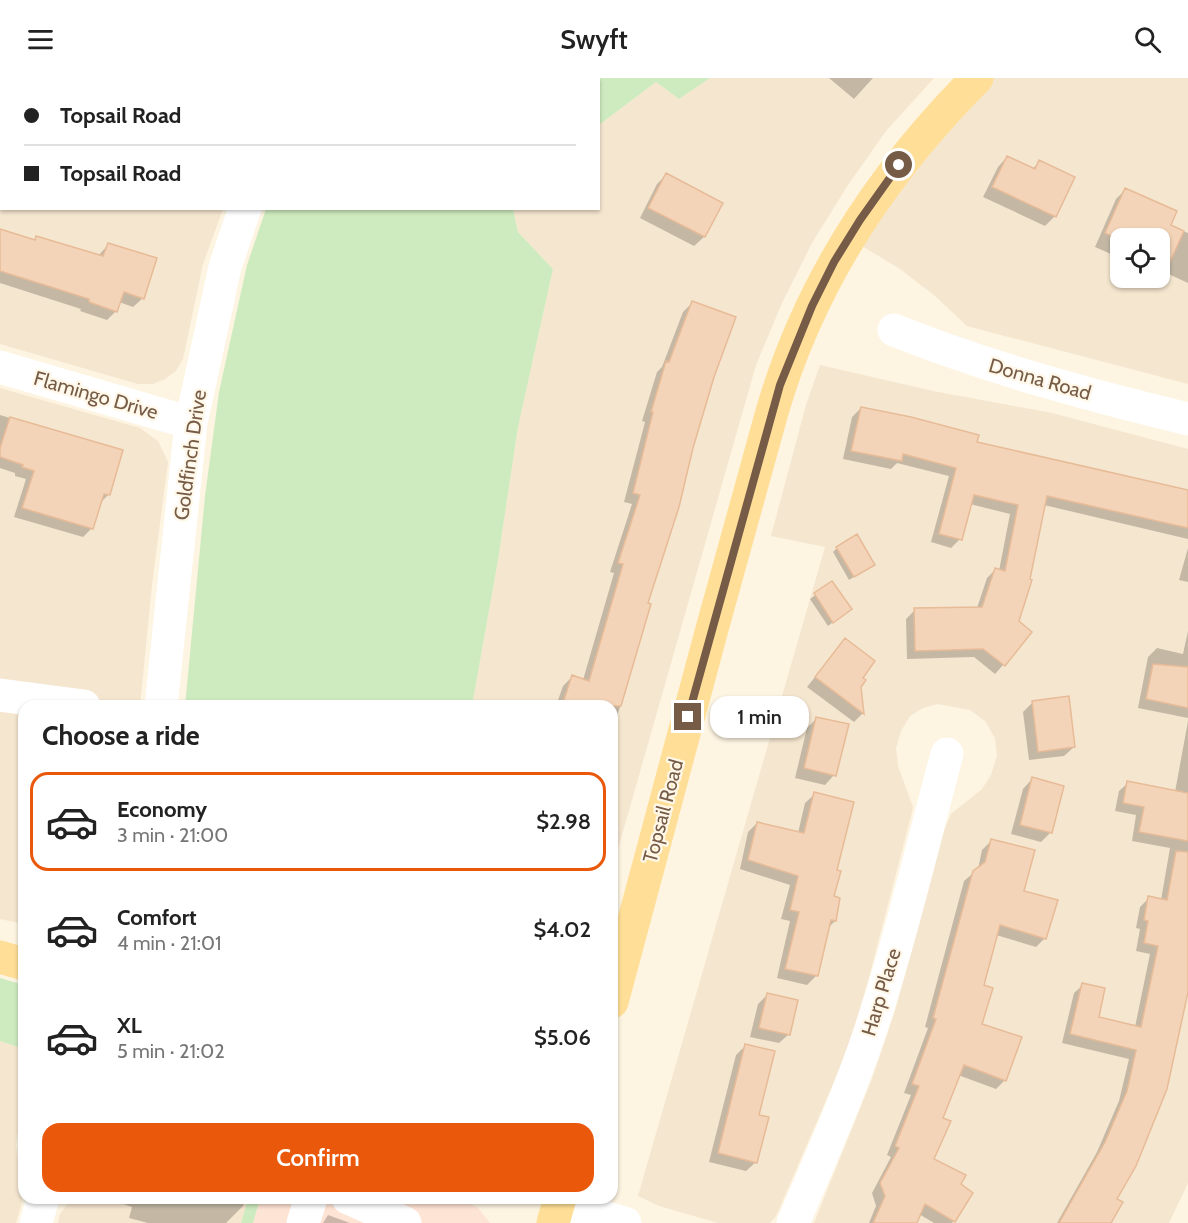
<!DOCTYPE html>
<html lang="en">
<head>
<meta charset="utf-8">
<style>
  body { margin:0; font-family:Cabin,sans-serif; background:#f6f6f6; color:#222; height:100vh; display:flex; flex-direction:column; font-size:22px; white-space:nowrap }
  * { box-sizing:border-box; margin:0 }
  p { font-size:20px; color:#767676 }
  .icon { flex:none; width:33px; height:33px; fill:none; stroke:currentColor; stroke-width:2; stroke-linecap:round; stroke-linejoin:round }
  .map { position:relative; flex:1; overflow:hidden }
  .details { position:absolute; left:18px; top:622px; width:600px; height:504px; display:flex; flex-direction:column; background:#fff; border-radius:18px; box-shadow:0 2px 4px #0004 }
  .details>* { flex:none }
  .top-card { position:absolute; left:0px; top:0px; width:600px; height:132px; box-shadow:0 2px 4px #0004; display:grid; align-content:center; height:132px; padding:0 24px; background:#fff }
  .buttons { position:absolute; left:1110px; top:150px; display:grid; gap:12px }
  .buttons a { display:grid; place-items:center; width:60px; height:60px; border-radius:12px; background:#fff; box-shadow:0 2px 4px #0004; font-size:30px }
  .end { position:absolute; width:27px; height:27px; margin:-14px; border:8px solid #765b47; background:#fff; box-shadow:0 0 0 3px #fff }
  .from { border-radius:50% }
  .bubble { position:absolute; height:42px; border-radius:18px; background:#fff; box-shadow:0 2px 4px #0004; font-size:20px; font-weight:600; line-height:42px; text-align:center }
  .top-card b { display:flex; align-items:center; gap:21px; height:57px; font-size:22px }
  .top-card b+b { border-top:2px solid #e0e0e0 }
  .top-card i { width:15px; height:15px; background:#222 }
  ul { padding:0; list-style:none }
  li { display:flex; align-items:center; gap:18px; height:99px; margin:0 12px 9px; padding:0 12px; border:3px solid transparent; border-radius:18px }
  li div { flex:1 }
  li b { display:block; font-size:22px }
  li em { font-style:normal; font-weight:600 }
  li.current { border-color:#ea580c }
  li>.icon { width:54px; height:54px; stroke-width:1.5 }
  h2 { padding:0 24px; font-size:27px; line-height:72px }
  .action { display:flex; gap:12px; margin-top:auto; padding:12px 24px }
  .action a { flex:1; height:69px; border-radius:18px; background:#ea580c; color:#fff; font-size:24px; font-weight:600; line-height:69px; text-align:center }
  header { display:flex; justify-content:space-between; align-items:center; height:78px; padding:0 24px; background:#fff; font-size:27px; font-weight:600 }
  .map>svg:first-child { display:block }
</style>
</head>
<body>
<header><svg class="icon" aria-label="menu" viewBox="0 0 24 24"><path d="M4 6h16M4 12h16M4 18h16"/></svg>Swyft<svg class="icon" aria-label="search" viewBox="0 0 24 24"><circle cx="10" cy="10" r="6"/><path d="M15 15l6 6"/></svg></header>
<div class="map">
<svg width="1188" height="1145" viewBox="0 0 1188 1145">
  <rect width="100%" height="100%" fill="#fdf4e1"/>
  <!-- residential -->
  <path fill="#f5e6cf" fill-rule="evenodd" d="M0,0L136,1L2,2V130L223,131L203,186L183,281L176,293L165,301L153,306H138L0,266Z
    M710,0H934L886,53L848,107L812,165L782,225L756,287L612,792V628H472L498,482L518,349L553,191L518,154L513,131L598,130L599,47L656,4L679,21Z
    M991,0H1188V306L967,248L935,218L900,191L862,168L891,124ZM1120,160H1160V200H1120Z
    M820,287L933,313L1052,335L1188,371V1105L1169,1145H814L872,1001L895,933L945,750L951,736L982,711L991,697L997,678L995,660L985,643L970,632L938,626L923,630L910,638L901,653L896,670L898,688L913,729L910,742L867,907L846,976L776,1138L770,1145H718L659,1128L638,1118L825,469L771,458L806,327Z
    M0,310L140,350L158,363L168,384L152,507L140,628H24V846L0,841Z
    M0,963L24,971V1042L17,1057L16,1068L22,1111V1124L16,1145H0Z
    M71,1121V1120L248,1121L241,1145H58L60,1136Z"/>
  <!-- commercial -->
  <path fill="#fee4d4" d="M260,1120L462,1121L478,1130L490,1145H253Z"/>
  <!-- green -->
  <path fill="#ceebbf" d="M332,0H710L679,21L656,4L599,47L598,2L331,1Z
    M266,131H513L518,154L553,191L518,349L498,482L472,628H185L205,418L219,314L247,187Z
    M0,900L24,907V971L0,963Z
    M248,1121H260L253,1145H241Z"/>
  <!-- shadow -->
  <path fill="#0003" d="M0,0L37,2H2V49Z
    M829,0H873L854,21Z
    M1007,79L1032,91L1040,84L1073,100L1054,139L1045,148L983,119L998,89Z
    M666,97L721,125L704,159L694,168L640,140L657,106Z
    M1125,112L1169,148L1188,155V205L1160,192V160H1120V180L1095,169L1116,121Z
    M0,152L33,163L36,160L98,178L108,167L143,220L133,229L119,224L116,233L107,242L80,233L81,231L0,205Z
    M692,225L713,299L646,526L625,615L612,652V628H556L563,608L572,599L583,602L614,495L610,494L632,426L624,424L645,344L642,343L657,294L662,289L683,234Z
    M861,330L975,365L1188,413V461L1044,427L1017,544L1030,554L1003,587L995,596L974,579L907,581L906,541L915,532L977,530L987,500L995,492L999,493L1010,436L970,426L960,461L951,470L931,464L949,398L897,385L891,391L843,381L852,339Z
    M0,337L121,373L108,417L99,426L92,450L83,459L14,439L26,401L15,398V395L0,390Z
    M837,470L873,487L849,502L833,474Z
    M1188,470V504L1179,502Z
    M832,505L850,531L828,548L810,521Z
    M1188,553V640L1138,630L1148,579L1157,570L1183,576Z
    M845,562L859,608L863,635L854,644L807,609Z
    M1033,624L1074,669L1064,678L1029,682L1023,634Z
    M817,640L834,697L825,707L795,700L807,650Z
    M1188,643V905L1115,1122L1110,1145H1057L1097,1074L1119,1023L1129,981L1062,965L1074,915L1083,907L1097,940L1135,949L1150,876L1136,873L1140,851L1136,850L1140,829L1149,820L1161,822L1170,770L1132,763L1136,737L1115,733L1119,713L1128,705L1175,714Z
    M1032,701L1051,754L1041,764L1011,756L1023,711Z
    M815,716L836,793L832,819L839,821L835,843L828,850L816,898L807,907L777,900L790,843L781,841L790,807L740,791L748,754L757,745L798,755L805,725Z
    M991,763L1022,814L1045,860L1036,869L996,857L982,908L981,947L1005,1002L996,1011L958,997L941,1041L932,1082L971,1115L952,1145H934L919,1136L915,1145H869L876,1128L872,1115L891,1079L887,1077L911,1017L904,1015L928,950L925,949L964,803L978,791L982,772Z
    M767,917L789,956L779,965L750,959L758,926Z
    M746,967L756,1084L746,1093L709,1084L736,977Z
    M107,1120H245L243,1128L226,1145H148L129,1140L132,1129Z
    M328,1137L350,1145H323Z"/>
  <!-- building -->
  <path fill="#f4d4b8" stroke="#e7bb97" stroke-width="1.5" d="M1007,78L1035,91L1039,82L1075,99L1056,139L992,109Z
    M666,95L723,125L705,159L648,130Z
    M1125,110L1177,133L1171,147L1184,153L1170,184L1160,179V160L1120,162L1105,155Z
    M0,151L35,162L36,158L103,178L108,165L157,180L144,221L124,214L117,234L89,224V221L0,193Z
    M692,223L736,239L714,299L693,370L679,429L648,525L651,526L621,628H562L572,597L589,603L623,486L618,485L640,417L633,415L653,334H651L666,283L669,284Z
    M861,329L911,339L979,357L977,364L1188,412V450L1047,418L1030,501L1032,502L1019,543L1032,554L1005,588L983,571L915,573L914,530L982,529L995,490L1005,493L1018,427L974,417L962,462L939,456L956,390L903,376L902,383L851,373Z
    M10,339L123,372L110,417L104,416L93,451L22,430L34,393L22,389L23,387L0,379V370Z
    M857,456L875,487L854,499L836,469Z
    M832,503L852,531L833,545L814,515Z
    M845,560L875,583L863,600L866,602L861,609L864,636L815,599Z
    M1153,586L1188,589V630L1146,621Z
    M1069,618L1075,669L1038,674L1032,623Z
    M816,639L849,646L836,698L804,690Z
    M1032,699L1064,708L1052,755L1020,747Z
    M1127,703L1188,715V763L1139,754L1144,729L1123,725Z
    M814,714L854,724L837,792L841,793L834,818L840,820L836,843L831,842L818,898L785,891L799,834L790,832L798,798L748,782L757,744L804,755Z
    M991,761L1035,772L1024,813L1058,822L1046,861L1000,847L984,907L993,910L982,946L1022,959L1006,1003L964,987L943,1040L951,1043L934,1081L966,1097L961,1106L973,1115L955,1144L925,1126L917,1145H873L885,1118L880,1105L899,1070L895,1068L919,1008L912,1006L936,941L933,940L973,793L985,784Z
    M1176,773L1188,774V914L1167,1011L1136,1088L1117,1121L1123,1124L1111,1145H1059L1105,1064L1127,1013L1136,972L1070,956L1082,905L1105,910L1099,939L1141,949L1158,868L1144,865L1148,843L1144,842L1148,818L1167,822Z
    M767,915L798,922L790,957L759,950Z
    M745,966L775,973L759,1037L769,1039L757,1085L718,1075Z"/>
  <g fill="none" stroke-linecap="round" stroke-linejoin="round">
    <!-- minor -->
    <path stroke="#fff" stroke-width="33" d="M203,0L208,2
      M304,2L305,0
      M894,252C989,290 1089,317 1188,341
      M0,289L191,345
      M0,617L84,628
      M161,628L191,345L225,189L245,130
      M348,1120L405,1145
      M558,1126L625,1145
      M36,1145L43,1120
      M303,1145L311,1120
      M793,1145C820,1082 848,1019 870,954C900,863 922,769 947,676"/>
    <!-- major -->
    <path stroke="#ffdf97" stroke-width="33" d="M0,879L24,886
      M612,924L712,551L772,334C809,206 883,94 977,0
      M553,1145L560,1120"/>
  </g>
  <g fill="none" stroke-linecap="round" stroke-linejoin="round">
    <!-- route -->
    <path stroke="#765b47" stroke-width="8" d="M688,639L780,307L812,228L834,184L860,142L899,87"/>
  </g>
  <g text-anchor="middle" stroke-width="4.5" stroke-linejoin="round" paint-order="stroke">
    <!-- street labels -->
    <g font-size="20" fill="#765b47" stroke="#fff8e9">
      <text transform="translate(1040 301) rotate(16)" y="7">Donna Road</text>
      <text transform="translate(96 317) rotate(16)" y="7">Flamingo Drive</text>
      <text transform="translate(190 377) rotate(-82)" y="7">Goldfinch Drive</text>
      <text transform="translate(663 733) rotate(-75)" y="7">Topsail Road</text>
      <text transform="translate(881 914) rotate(-73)" y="7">Harp Place</text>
    </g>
  </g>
</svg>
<div class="buttons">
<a><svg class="icon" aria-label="locate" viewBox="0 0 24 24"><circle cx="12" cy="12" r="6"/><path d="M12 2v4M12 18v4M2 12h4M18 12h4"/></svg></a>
</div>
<i class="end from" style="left:899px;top:87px"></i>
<i class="end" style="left:688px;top:639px"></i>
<div class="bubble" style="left:710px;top:618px;width:99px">1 min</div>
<div class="top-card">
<b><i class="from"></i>Topsail Road</b>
<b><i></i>Topsail Road</b>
</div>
<section class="details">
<h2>Choose a ride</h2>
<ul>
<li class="current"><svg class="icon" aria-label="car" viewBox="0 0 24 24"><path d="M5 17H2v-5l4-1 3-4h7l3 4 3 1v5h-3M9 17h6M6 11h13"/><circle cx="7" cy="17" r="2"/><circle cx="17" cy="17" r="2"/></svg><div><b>Economy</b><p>3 min · 21:00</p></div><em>$2.98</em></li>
<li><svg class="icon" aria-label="car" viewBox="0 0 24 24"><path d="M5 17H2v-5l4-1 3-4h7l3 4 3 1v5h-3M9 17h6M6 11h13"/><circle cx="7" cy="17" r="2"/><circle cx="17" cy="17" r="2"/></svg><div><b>Comfort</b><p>4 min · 21:01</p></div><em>$4.02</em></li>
<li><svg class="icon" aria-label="car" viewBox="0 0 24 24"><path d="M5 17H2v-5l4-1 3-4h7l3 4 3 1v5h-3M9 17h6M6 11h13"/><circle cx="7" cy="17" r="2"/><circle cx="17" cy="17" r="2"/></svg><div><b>XL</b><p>5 min · 21:02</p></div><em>$5.06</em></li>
</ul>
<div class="action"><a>Confirm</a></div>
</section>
</div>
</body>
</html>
